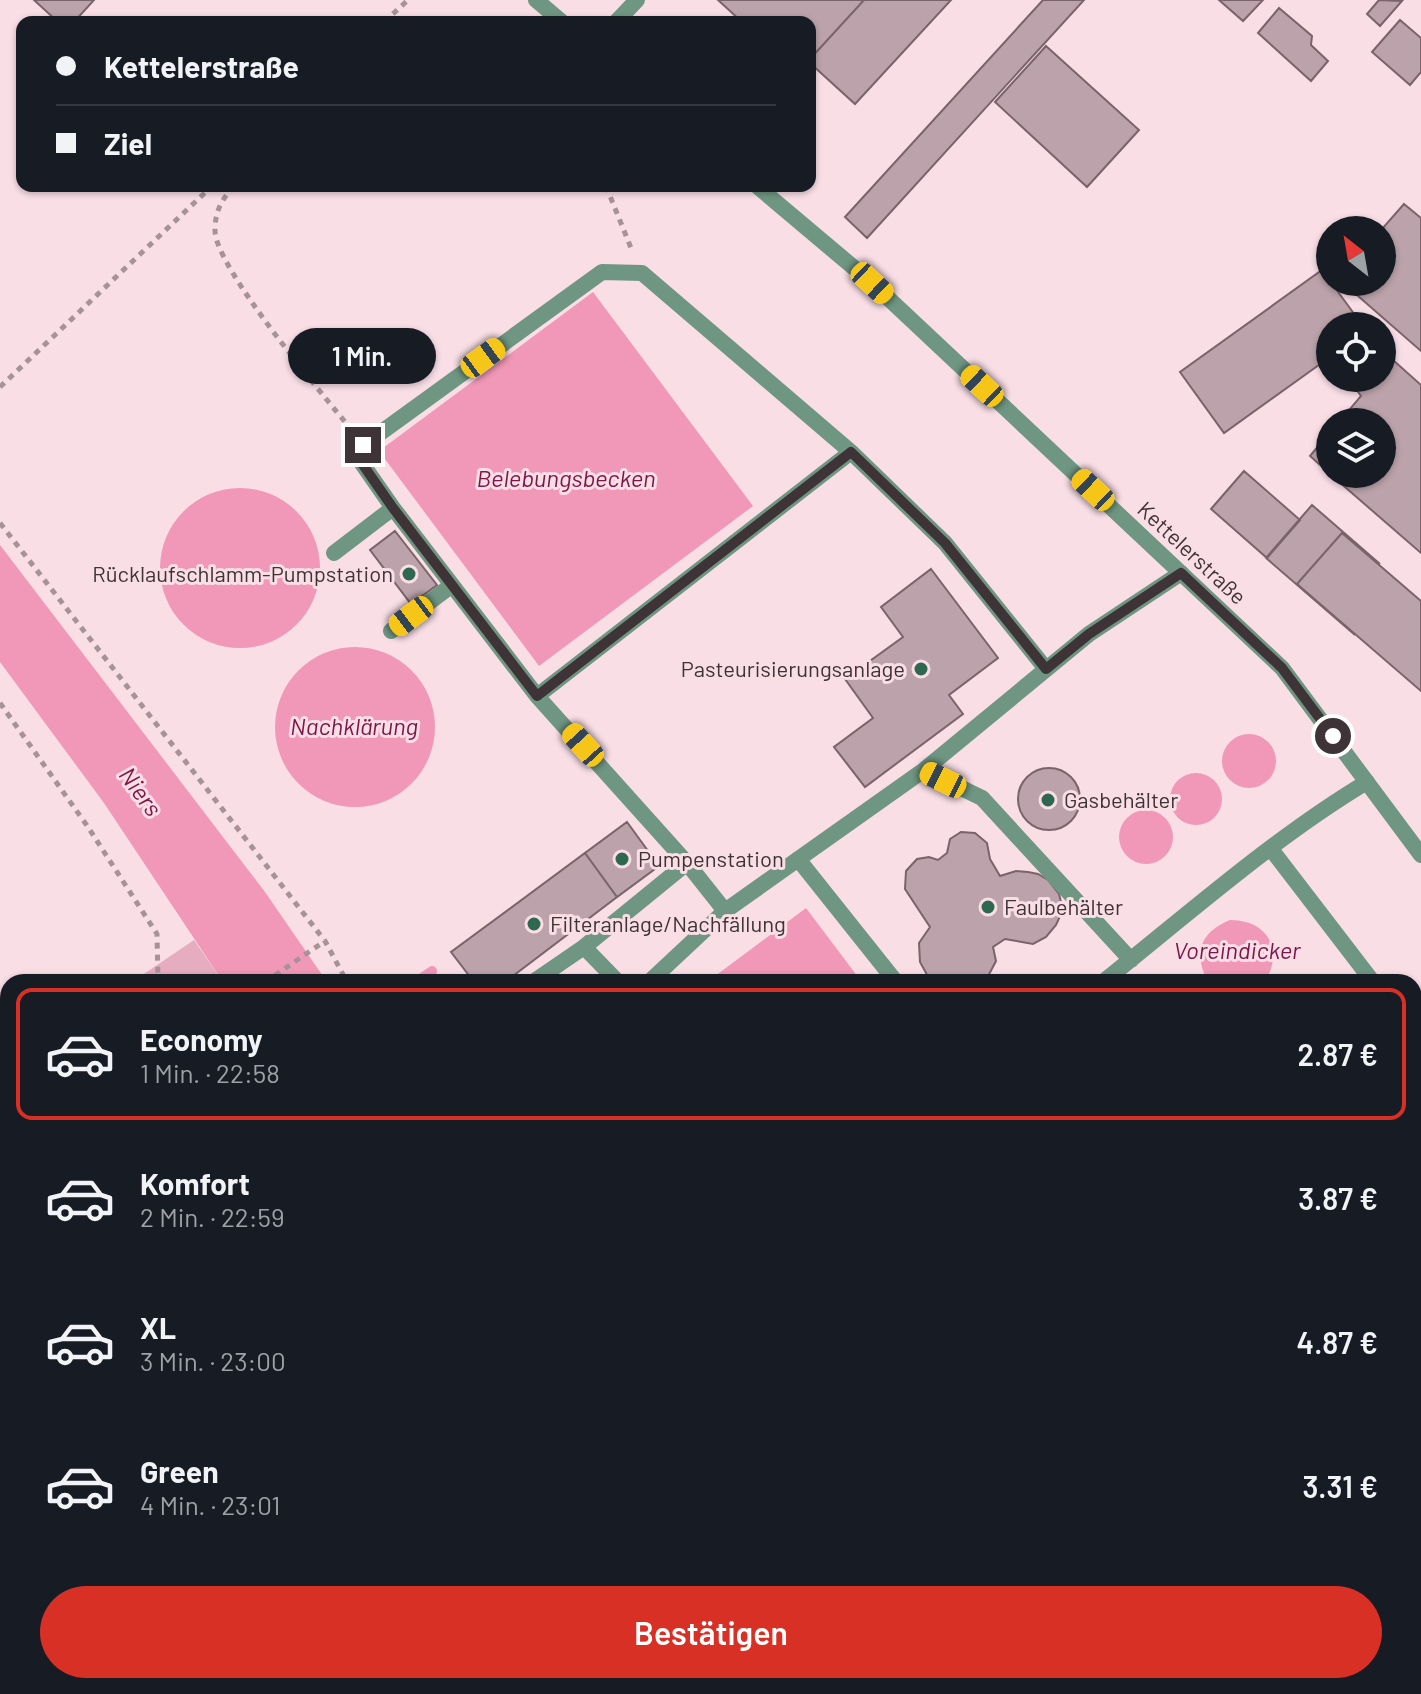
<!DOCTYPE html>
<html lang="de">
<head>
<meta charset="utf-8">
<style>
  body { margin:0; font-family:Barlow,sans-serif; background:#20242c; color:#f1f3f6; height:100vh; display:flex; flex-direction:column; font-size:30px; white-space:nowrap }
  * { box-sizing:border-box; margin:0 }
  p { font-size:26px; color:#9ea1a6 }
  .icon { flex:none; width:44px; height:44px; fill:none; stroke:currentColor; stroke-width:2; stroke-linecap:round; stroke-linejoin:round }
  .map { position:relative; flex:1; overflow:hidden }
  .drawer { position:absolute; left:0px; top:974px; width:1422px; height:720px; display:flex; flex-direction:column; background:#171b24; border-radius:24px 24px 0 0; box-shadow:0 2px 6px #0004 }
  .drawer>* { flex:none }
  .guide { position:absolute; left:16px; top:16px; width:800px; height:176px; border-radius:16px; box-shadow:0 2px 6px #0004; display:grid; align-content:center; height:176px; padding:0 40px; background:#171b24 }
  .needle { width:52px; rotate:329deg }
  .tools { position:absolute; left:1316px; top:216px; display:grid; gap:16px }
  .tools a { display:grid; place-items:center; width:80px; height:80px; border-radius:50%; background:#171b24; box-shadow:0 2px 6px #0004; font-size:40px }
  .end { position:absolute; width:36px; height:36px; margin:-18px; border:10px solid #3e3337; background:#fff; box-shadow:0 0 0 4px #fff }
  .from { border-radius:50% }
  .bubble { position:absolute; height:56px; border-radius:28px; background:#171b24; box-shadow:0 2px 6px #0004; font-size:26px; font-weight:600; line-height:56px; text-align:center }
  .car { position:absolute; width:24px; height:48px; margin:-24px -12px; border-radius:10px; box-shadow:0 0 6px 2px #0007; background:linear-gradient(#f5c518 24%,#345 0 40%,#f5c518 0 76%,#345 0 86%,#f5c518 0) }
  .guide b { display:flex; align-items:center; gap:28px; height:76px; font-size:30px }
  .guide b+b { border-top:2px solid #363941 }
  .guide i { width:20px; height:20px; background:#f1f3f6 }
  ul { padding:14px 0 0; list-style:none }
  li { display:flex; align-items:center; gap:24px; height:132px; margin:0 16px 12px; padding:0 24px; border:4px solid transparent; border-radius:16px }
  li div { flex:1 }
  li b { display:block; font-size:30px }
  li em { font-style:normal; font-weight:600 }
  li.on { border-color:#d93025 }
  li>.icon { width:72px; height:72px; stroke-width:1.5 }
  .button { display:flex; gap:16px; margin-top:auto; padding:16px 40px }
  .button a { flex:1; height:92px; border-radius:48px; background:#d93025; color:#fff; font-size:32px; font-weight:600; line-height:92px; text-align:center }
  .map>svg:first-child { display:block }
</style>
</head>
<body>
<div class="map">
<svg width="1421" height="1694" viewBox="0 0 1421 1694">
  <rect width="100%" height="100%" fill="#f9dee6"/>
  <!-- green -->
  <path fill="#e6adc0" d="M194,940L223,982H132Z
    M8,1065V1237L0,1242V1071Z"/>
  <!-- water -->
  <path fill="#f197b7" d="M593,292L753,506L539,666L379,451Z
    M160 568a80 80 0 1 1 160 0a80 80 0 1 1-160 0Z
    M0,545L265,892L327,982H223L104,803L0,662Z
    M275 727a80 80 0 1 1 160 0a80 80 0 1 1-160 0Z
    M1222 761a27 27 0 1 1 54 0a27 27 0 1 1-54 0Z
    M1170 799a26 26 0 1 1 52 0a26 26 0 1 1-52 0Z
    M1119 837a27 27 0 1 1 54 0a27 27 0 1 1-54 0Z
    M806,908L861,981L707,982Z
    M1230,920C1268,920 1284,950 1265,982L1207,980C1193,952 1201,932 1230,920Z
    M736,1686H832L837,1694H742Z"/>
  <g fill="none" stroke-linecap="round" stroke-linejoin="round">
    <!-- stream -->
    <path stroke="#f197b7" stroke-width="10" d="M416,982L432,971"/>
  </g>
  <!-- building -->
  <path fill="#bca3ab" stroke="#7a636a" stroke-width="2" d="M34,0H94L74,22H58Z
    M718,0H864L810,59V22H742Z
    M864,0H951L855,104L810,63V59Z
    M1043,0H1084L867,238L845,217Z
    M1219,0H1263L1243,21Z
    M1379,0L1402,1L1380,26L1367,14Z
    M1279,8L1312,36L1311,45L1328,61L1311,81L1258,33Z
    M1400,20L1421,38V72L1410,85L1372,52Z
    M1046,46L1139,130L1087,187L995,102Z
    M1404,204L1421,218V351L1342,282H1382L1381,230Z
    M1322,270L1363,326H1330V357L1224,433L1180,372Z
    M1393,360L1421,385V553L1330,474H1382V422H1339L1361,396L1348,378H1370L1373,383L1377,378H1382V373Z
    M1330,432V474L1310,456Z
    M1244,471L1300,520L1267,558L1211,509Z
    M1312,505L1380,564L1342,533L1297,584L1355,635L1266,558Z
    M395,531L437,585L411,604L370,550Z
    M1342,533L1421,601V691L1297,584Z
    M931,569L998,658L949,695L963,714L865,787L834,747L873,718L845,679L903,637L881,607Z
    M1018 799a31 31 0 1 1 62 0a31 31 0 1 1-62 0Z
    M627,822L659,866L617,897L585,853Z
    M961,832L975,833L987,843L990,859L1000,876L1016,871L1028,872L1038,874L1048,880L1059,894L1063,910L1056,925L1046,937L1033,944L1005,939L993,947L996,961L985,982H931L920,962L919,943L930,927L905,889L906,871L917,859L929,857L938,860L947,853L950,839Z
    M585,853L617,897L505,982H474L451,952Z"/>
  <g fill="none" stroke-linecap="round" stroke-linejoin="round">
    <!-- path -->
    <path stroke="#a69298" stroke-width="5" stroke-dasharray="6 6" stroke-linecap="butt" d="M384,22L408,0
      M234,186C222,199 215,211 215,230C214,266 323,395 350,428
      M606,186L631,248
      M0,387L212,186
      M0,523L325,941L347,982
      M0,703L88,827L157,934L158,982
      M265,982L325,941
      M0,1105L8,1099
      M1414,1605L1421,1600
      M859,1686L864,1694
      M410,1694L418,1686
      M1297,1694L1308,1686"/>
    <!-- lane -->
    <path stroke="#6f9683" stroke-width="16" d="M616,22L637,0
      M334,553L393,508
      M391,631L452,585
      M537,696L851,452
      M924,770L982,798L1131,960
      M1271,849L1373,982
      M798,859L896,982
      M725,911L687,863L537,696L393,508L354,452L602,272L642,273L851,452L945,543L1046,669
      M584,947L618,982
      M533,982L584,947L687,863
      M649,982L725,911L924,770L1089,634L1181,573
      M1103,982C1187,915 1275,837 1367,782"/>
    <!-- street -->
    <path stroke="#6f9683" stroke-width="16" d="M536,0L562,22
      M757,186L872,283L1282,668L1421,855"/>
  </g>
  <g fill="none" stroke-linecap="round" stroke-linejoin="round">
    <!-- route -->
    <path stroke="#3e3337" stroke-width="10" d="M363,445L354,452L393,508L537,696L851,452L945,543L1046,669L1089,634L1181,573L1282,668L1333,736"/>
  </g>
  <!-- markers -->
  <g fill="#2f6850" stroke="#f9dee6" stroke-width="3">
    <circle cx="409" cy="574" r="8"/>
    <circle cx="921" cy="669" r="8"/>
    <circle cx="1048" cy="800" r="8"/>
    <circle cx="622" cy="859" r="8"/>
    <circle cx="988" cy="907" r="8"/>
    <circle cx="534" cy="924" r="8"/>
  </g>
  <g text-anchor="middle" stroke-width="6" stroke-linejoin="round" paint-order="stroke">
    <!-- street labels -->
    <g font-size="22" fill="#3e3337" stroke="#f9dee6">
      <text transform="translate(1192 553) rotate(43)" y="8">Kettelerstraße</text>
    </g>
    <!-- poi labels -->
    <g font-size="22" fill="#3e3337" stroke="#f9dee6" text-anchor="start">
      <text x="393" y="582" text-anchor="end">Rücklaufschlamm-Pumpstation</text>
      <text x="905" y="677" text-anchor="end">Pasteurisierungsanlage</text>
      <text x="1064" y="808">Gasbehälter</text>
      <text x="638" y="867">Pumpenstation</text>
      <text x="1004" y="915">Faulbehälter</text>
      <text x="550" y="932">Filteranlage/Nachfällung</text>
    </g>
    <!-- water labels -->
    <g font-size="24" font-style="italic" fill="#7e1749" stroke="#f9dee6">
      <text x="566" y="487">Belebungsbecken</text>
      <text x="354" y="735">Nachklärung</text>
      <text transform="translate(140 792) rotate(54)" y="8">Niers</text>
      <text x="1237" y="959">Voreindicker</text>
    </g>
  </g>
</svg>
<div class="tools">
<a><svg class="needle" viewBox="-14 -14 28 28"><path d="M0-13l5 13h-10z" fill="#e53935"/><path d="M0 13l5-13h-10z" fill="#9ea1a6"/></svg></a>
<a><svg class="icon" aria-label="locate" viewBox="0 0 24 24"><circle cx="12" cy="12" r="6"/><path d="M12 2v4M12 18v4M2 12h4M18 12h4"/></svg></a>
<a><svg class="icon" aria-label="layers" viewBox="0 0 24 24"><path d="M12 4l9 5-9 5-9-5zM3 14l9 5 9-5"/></svg></a>
</div>
<i class="end from" style="left:1333px;top:736px"></i>
<i class="end" style="left:363px;top:445px"></i>
<div class="bubble" style="left:288px;top:328px;width:148px">1 Min.</div>
<i class="car" style="left:872px;top:283px;rotate:133deg"></i>
<i class="car" style="left:483px;top:358px;rotate:54deg"></i>
<i class="car" style="left:982px;top:386px;rotate:313deg"></i>
<i class="car" style="left:1093px;top:490px;rotate:313deg"></i>
<i class="car" style="left:411px;top:616px;rotate:233deg"></i>
<i class="car" style="left:583px;top:745px;rotate:318deg"></i>
<i class="car" style="left:943px;top:780px;rotate:296deg"></i>
<div class="guide">
<b><i class="from"></i>Kettelerstraße</b>
<b><i></i>Ziel</b>
</div>
<section class="drawer">
<ul>
<li class="on"><svg class="icon" aria-label="car" viewBox="0 0 24 24"><path d="M5 17H2v-5l4-1 3-4h7l3 4 3 1v5h-3M9 17h6M6 11h13"/><circle cx="7" cy="17" r="2"/><circle cx="17" cy="17" r="2"/></svg><div><b>Economy</b><p>1 Min. · 22:58</p></div><em>2.87 €</em></li>
<li><svg class="icon" aria-label="car" viewBox="0 0 24 24"><path d="M5 17H2v-5l4-1 3-4h7l3 4 3 1v5h-3M9 17h6M6 11h13"/><circle cx="7" cy="17" r="2"/><circle cx="17" cy="17" r="2"/></svg><div><b>Komfort</b><p>2 Min. · 22:59</p></div><em>3.87 €</em></li>
<li><svg class="icon" aria-label="car" viewBox="0 0 24 24"><path d="M5 17H2v-5l4-1 3-4h7l3 4 3 1v5h-3M9 17h6M6 11h13"/><circle cx="7" cy="17" r="2"/><circle cx="17" cy="17" r="2"/></svg><div><b>XL</b><p>3 Min. · 23:00</p></div><em>4.87 €</em></li>
<li><svg class="icon" aria-label="car" viewBox="0 0 24 24"><path d="M5 17H2v-5l4-1 3-4h7l3 4 3 1v5h-3M9 17h6M6 11h13"/><circle cx="7" cy="17" r="2"/><circle cx="17" cy="17" r="2"/></svg><div><b>Green</b><p>4 Min. · 23:01</p></div><em>3.31 €</em></li>
</ul>
<div class="button"><a>Bestätigen</a></div>
</section>
</div>
</body>
</html>
